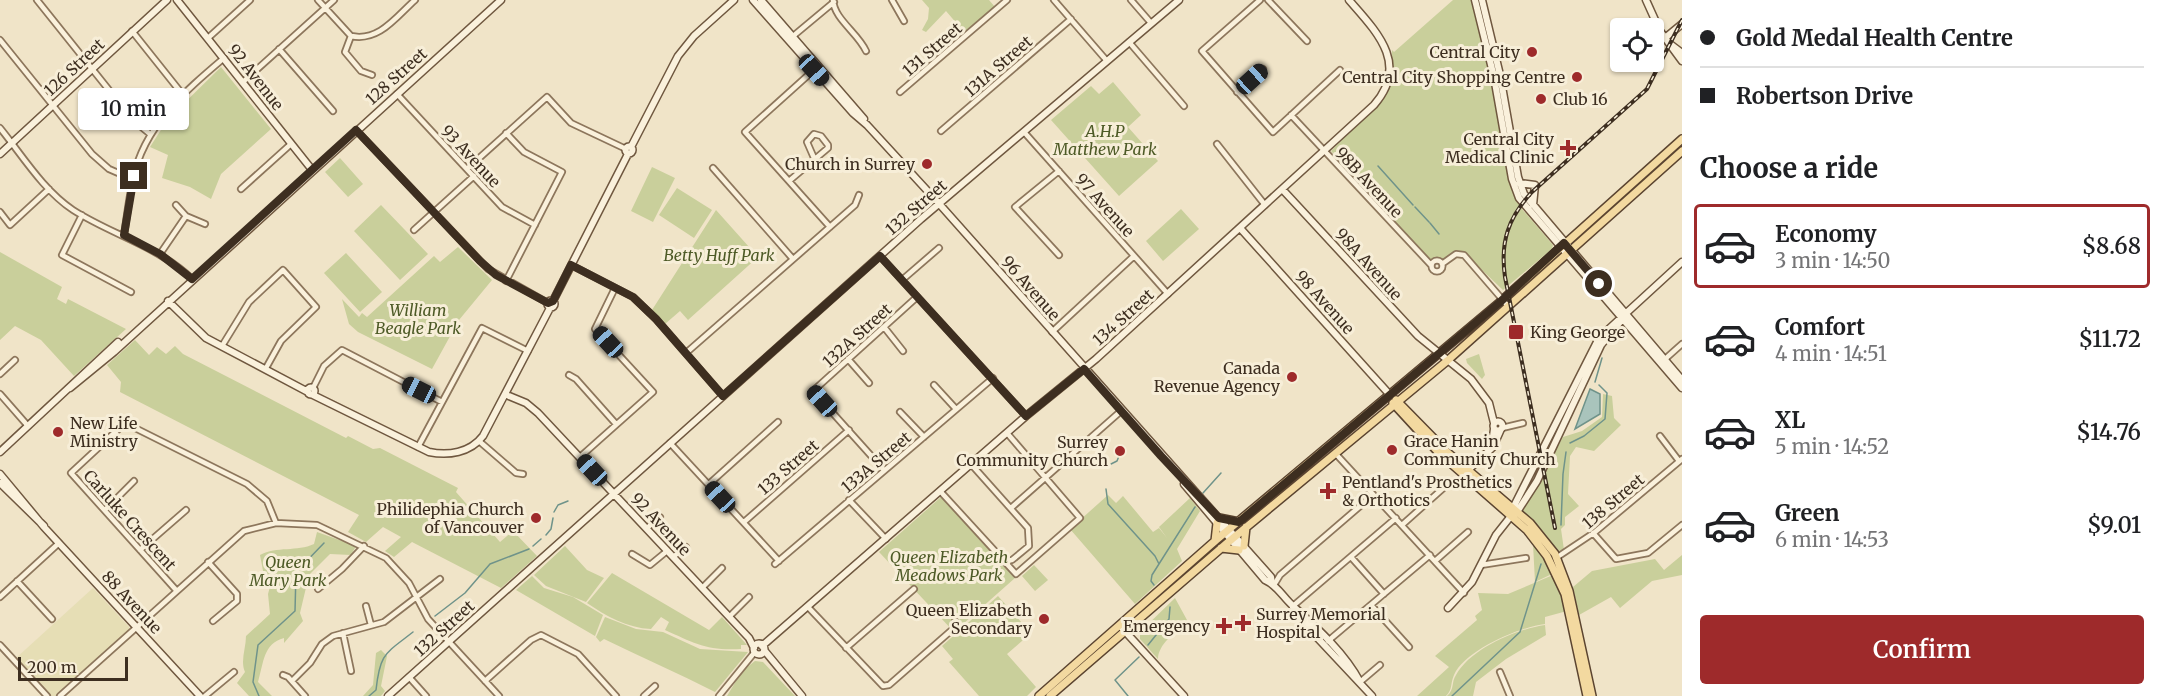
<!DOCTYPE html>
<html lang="en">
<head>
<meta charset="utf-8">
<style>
  body { margin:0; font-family:Merriweather,serif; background:#f6f6f6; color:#202124; height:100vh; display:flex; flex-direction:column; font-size:22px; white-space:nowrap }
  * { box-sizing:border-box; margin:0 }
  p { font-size:20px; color:#757577 }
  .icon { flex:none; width:33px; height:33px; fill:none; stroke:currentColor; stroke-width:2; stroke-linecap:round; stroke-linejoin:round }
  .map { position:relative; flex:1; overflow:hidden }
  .side { display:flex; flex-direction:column; background:#fff; width:480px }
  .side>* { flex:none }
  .hud { display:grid; align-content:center; height:132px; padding:0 18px; background:#fff }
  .tools { position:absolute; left:1610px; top:18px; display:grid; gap:12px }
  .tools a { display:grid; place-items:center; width:54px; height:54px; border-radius:6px; background:#fff; box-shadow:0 2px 4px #0004; font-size:30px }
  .scale { position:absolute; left:18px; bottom:15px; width:110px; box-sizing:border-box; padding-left:6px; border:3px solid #3d2e20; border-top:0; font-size:16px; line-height:21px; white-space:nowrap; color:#3d2e20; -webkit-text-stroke:4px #f7eed8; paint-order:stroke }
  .end { position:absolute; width:27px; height:27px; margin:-14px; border:8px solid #3d2e20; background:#fff; box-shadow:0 0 0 3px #fff }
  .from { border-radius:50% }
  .bubble { position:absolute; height:42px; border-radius:6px; background:#fff; box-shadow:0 2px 4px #0004; font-size:20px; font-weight:600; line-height:42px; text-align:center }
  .car { position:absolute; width:18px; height:36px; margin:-18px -9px; border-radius:8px; box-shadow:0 0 4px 2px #0007; background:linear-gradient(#222 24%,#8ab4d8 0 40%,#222 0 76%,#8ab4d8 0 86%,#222 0) }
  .hud b { display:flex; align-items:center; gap:21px; height:57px; font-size:22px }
  .hud b+b { border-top:2px solid #e0e0e0 }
  .hud i { width:15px; height:15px; background:#202124 }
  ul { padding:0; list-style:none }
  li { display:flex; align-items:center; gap:18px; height:84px; margin:0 12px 9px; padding:0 6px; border:3px solid transparent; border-radius:6px }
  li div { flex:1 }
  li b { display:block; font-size:22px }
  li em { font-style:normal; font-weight:600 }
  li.selected { border-color:#9e2a2b }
  li>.icon { width:54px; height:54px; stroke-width:1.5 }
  h2 { padding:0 18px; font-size:27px; line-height:72px }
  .button { display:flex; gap:12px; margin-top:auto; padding:12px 18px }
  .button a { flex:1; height:69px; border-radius:6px; background:#9e2a2b; color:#fff; font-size:24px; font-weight:600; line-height:69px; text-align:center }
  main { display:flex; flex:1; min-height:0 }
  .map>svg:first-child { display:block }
</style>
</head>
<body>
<main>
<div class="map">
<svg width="1682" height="696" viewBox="0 0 1682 696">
  <rect width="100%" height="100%" fill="#f0e4c8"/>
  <!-- farmland -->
  <path fill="#e6deb5" d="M93,588L129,627V631L58,696H49L15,659Z"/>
  <!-- green -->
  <path fill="#c9cf9b" d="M922,0H989L995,7L964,32L946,11L926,32L922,30L928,19L929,8Z
    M1453,0H1473L1493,81L1513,192L1522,209L1553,245L1552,249L1503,290L1463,252H1455L1442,261L1429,260L1331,151L1383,98L1391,76L1392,50L1394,52Z
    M221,67L271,129L221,174L211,199L190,187L162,178L168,155L150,147L168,119Z
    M1113,82L1141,115L1128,127L1158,161L1119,196L1051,120L1091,86L1099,94Z
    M340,158L363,184L348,197L325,172Z
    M652,167L675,178L653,222L631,211Z
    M677,188L712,210L694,238L659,215Z
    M381,205L428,254L400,280L354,231Z
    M1181,209L1199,229L1163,261L1146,241Z
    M716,210L758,257L688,320L680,311L665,324L652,310Z
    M458,247L492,280L459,320L432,369L358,332L349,324L342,299L359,317L362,313L367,317L434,256L440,262Z
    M0,252L62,287L57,299L66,304L68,299L126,329L74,376L41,340L15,326L0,340Z
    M346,253L382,292L360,312L324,273Z
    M135,340L149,355L157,347L166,354L175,346L183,354L346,438L348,436L373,449L380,448L458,488L456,492L500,542L513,531L537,556L501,588L412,542L394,557L385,551L401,537L383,527L366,542L348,532L359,515L120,392L121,382L107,365Z
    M1479,354L1485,375L1482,379L1467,363L1466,359Z
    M1603,394L1612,396L1614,418L1621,425L1594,451L1576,447L1570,456L1568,494L1579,506L1565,517V525L1561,529L1564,550L1558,551L1541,529L1520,510L1563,437L1582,431L1602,417Z
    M1108,495L1116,503L1123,496L1153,532L1159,528L1167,538L1159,527L1190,498L1200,511L1177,549L1182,561L1135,604L1070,529Z
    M941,497L1015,578L954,632L879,552Z
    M317,532L356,546L351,555L330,554L309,575L300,613L303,621L284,643V638C263,644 264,662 258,682L272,696H249L237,683L245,672C240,661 246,648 246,636L270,614L268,594L271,583L264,576L260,555C277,546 297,552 314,544Z
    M1533,544L1546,561L1552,574L1535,582Z
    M565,546L587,570L604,578L586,602L546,586L534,575Z
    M1682,555V575L1652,581L1620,608L1611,597L1579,615L1573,587L1592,571L1655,559L1664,570Z
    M1034,565L1048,580L1035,591L1022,576Z
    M612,573L709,630L722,617L747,645H741V649C707,651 694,643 665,630L669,622L661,617L651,629C627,628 606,616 587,603Z
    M1553,575L1567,611L1545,617V624C1520,627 1465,650 1454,675C1450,684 1453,689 1446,696H1417L1449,667L1435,656L1477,620L1475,616L1482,610L1478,593L1508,594Z
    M532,576L544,588L573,597L603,615L595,636L516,590Z
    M998,596L1031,633L1007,654L1036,687L1027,696H979L949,662L953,659L942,646Z
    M1175,598L1187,620V625C1175,631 1158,645 1158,659L1140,639V632Z
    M605,617L636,629L663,632L700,649L748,652L715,692C678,673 641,657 604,639L600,642L596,637Z
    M1545,625L1546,635L1506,659L1476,682L1473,696H1447C1455,689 1451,682 1456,675C1471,648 1517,629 1545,625Z
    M381,650L387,656L381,686L385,691L381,696H363L373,685L376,653Z
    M755,661L763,662L795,696H727L742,671Z"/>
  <!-- water -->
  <path fill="#a9c4bc" stroke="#6f938a" stroke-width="1.5" d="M1590,389L1600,394V414L1575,429Z"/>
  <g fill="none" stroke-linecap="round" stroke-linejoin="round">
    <!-- stream -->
    <path stroke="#6f938a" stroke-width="1.5" d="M1378,166L1413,205
      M1415,207L1429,222
      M1430,223L1439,234
      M1595,382L1602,358
      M1570,443L1584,436L1605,419L1607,393L1599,385
      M1111,464L1117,461L1119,456
      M1106,489L1108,504L1155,556L1159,564
      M1203,493L1221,473
      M554,512L558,505L568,501
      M1561,525L1563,474L1566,452
      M546,535L551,529L553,518
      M533,546L541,539
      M1154,585L1151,581L1152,575L1195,507
      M435,616L465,593L490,564L529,549
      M1148,645L1169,619L1170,607
      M259,696L253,682L258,645L295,611L296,572L324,543
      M369,696L376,690C380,653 385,654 413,632
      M1128,696L1115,680L1139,657
      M1452,696L1520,632L1541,564"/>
    <defs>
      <path id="street" d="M37,0L133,120L150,134
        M318,0L351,36
        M833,0C834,19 858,33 866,51
        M892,0L904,21
        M1054,0L1107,61
        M1131,0L1151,23
        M1260,0L1202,51L1273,132L1340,70
        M1268,0L1307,41
        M132,31L183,95
        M351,36C379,42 396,17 415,0
        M351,36L345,52L361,71L372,75
        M792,37L834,2
        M208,38L250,0
        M0,40L92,154L109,169L132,179
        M1129,42L1184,106
        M279,49L333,111
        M815,69L745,132L830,227
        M243,82L334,0
        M900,92L1007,0
        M1237,92L1263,69
        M397,94L502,207L535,225
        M1291,115L1431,265
        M0,128C22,155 43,190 73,210C112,235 158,246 192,279
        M356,130L488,269L548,303
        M941,131L1071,19
        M1024,132L1168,294
        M1217,144L1265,205
        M713,168L793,259
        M467,169L547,97L571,123L626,149
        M1059,171L1015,207L1059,255
        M789,181L828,148V145L821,136L814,134L807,142L814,158
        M241,189L291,144
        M176,205L186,216L205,224
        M0,212L10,225L49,189
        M82,215L62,255L131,292
        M414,230L474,176
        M124,235C127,216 129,198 133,179C144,126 184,92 224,58
        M160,254L186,216
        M880,256L1026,416
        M1431.5 266a5.5 5.5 0 1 1 11 0a5.5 5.5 0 1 1-11 0Z
        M1442,264L1456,254L1464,255L1508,306
        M571,265L633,297L656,319L723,396
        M902,280L939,248
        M506,281L562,172L524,152L506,133
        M884,327L903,351
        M1052,332L1134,256
        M222,346L249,302L283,270L316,307L281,341L266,368
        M686,353L855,205L859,195
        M848,359L869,383
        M1664,360L1682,344
        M0,374L15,360
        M569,375L576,379L616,424
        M934,385L956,409
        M313,388L324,366L342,350L442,402
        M0,394L28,426
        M900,412L924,437
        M1502,428L1523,423
        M1660,436L1679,461
        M479,441L516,473L523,474
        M670,443L779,561
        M418,447L482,328L528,351
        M1335,453L1464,593
        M580,457L653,392L595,329L615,288
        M971,464L1028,528L1029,546L1012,560L1004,561
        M883,469L813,391L917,297
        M709,484L778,422
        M940,491L1016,574L1080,518L1007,433
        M849,500L886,539
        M1011,508L1121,411
        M105,510L134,481
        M744,522L849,430
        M1402,525L1449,483
        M647,528L660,517
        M1593,533L1616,559L1648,553L1682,525
        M140,550L186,510
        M632,554L650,565L667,551
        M673,557L686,547
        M1351,557L1384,594
        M1556,558L1595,532L1682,459
        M1435,561L1468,532
        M208,562L237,594V601L213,621
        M775,564L993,378
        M1481,565L1526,558
        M17,581L52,619
        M1274,585L1280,575L1373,495
        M702,588L722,568
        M318,589L342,569L364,546
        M176,590L71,473L125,423L247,484L267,501L276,523
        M0,597L59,543
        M1371,605L1409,647
        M366,606L371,625
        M1293,606L1396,518
        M808,607L883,686L889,685L953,629L955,621
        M729,617L749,597
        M343,633L351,671
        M1328,641L1430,555
        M0,645L47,696
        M846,648L914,589
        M1500,672L1510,696
        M283,675L288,677L305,696
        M409,677L426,696
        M292,681L310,663L322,644L333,636L384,622L440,579
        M485,681L531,640L541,635L578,654L616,696
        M1360,682L1380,665
        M60,696L244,531L276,523L317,525L386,558L409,583L428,619L499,696
        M205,696L234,672
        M644,696L655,686
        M719,696L754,653"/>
      <path id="secondary" d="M177,0L313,171
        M753,0L853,113L867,125L934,198L1271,577L1272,583
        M761,0L864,119
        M1475,0L1494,77L1512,179L1519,198L1682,388
        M1482,0L1500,75L1518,177L1524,194L1682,380
        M1646,0L1660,31L1682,61
        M1665,38L1682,24
        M1670,44L1682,53
        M625.5 150a3.5 3.5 0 1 1 7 0a3.5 3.5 0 1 1-7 0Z
        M631,147L678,56L694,36L734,0
        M0,154L167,0
        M1519,183L1535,185L1533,205
        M1282,189L1418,336L1471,379L1489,403L1494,423
        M1240,228L1390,395
        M547.5 304a3.5 3.5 0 1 1 7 0a3.5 3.5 0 1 1-7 0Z
        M168,301L206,338L308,392
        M553,301L628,154
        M307.5 391a3.5 3.5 0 1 1 7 0a3.5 3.5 0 1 1-7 0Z
        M70,388L114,352L501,0
        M313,395L429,452C448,456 470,453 483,436L550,308
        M509,396L526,403L538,413L749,638L754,648
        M1493.5 426a4.5 4.5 0 1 1 9 0a4.5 4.5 0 1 1-9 0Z
        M1492,444L1494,429
        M0,452L118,342
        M1466,472L1493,447L1501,429
        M0,474L44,527L200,696
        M0,483L44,526
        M1184,484L1265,580C1277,585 1283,597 1292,605C1316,627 1345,653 1360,682
        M1511,512L1599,338L1682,262
        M1293,607L1296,615L1372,696
        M1448,608L1472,582L1496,535L1511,516L1517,512L1537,481L1601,345L1624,317
        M1122,628L1184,696
        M753.5 649a5.5 5.5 0 1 1 11 0a5.5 5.5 0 1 1-11 0Z
        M762,646L1026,416L1096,359L1374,105C1410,64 1376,31 1349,0
        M764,650L802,696
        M388,696L921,219L1179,0"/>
      <path id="primary" d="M1396,400L1448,453L1530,523L1555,554L1569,591L1592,696
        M1393,403L1438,452L1527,530L1547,556L1565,594L1587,696
        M1219,518L1239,522
        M1215,541L1217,523
        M1244,546L1246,527
        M1221,548L1239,550
        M1039,696L1215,541L1499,303L1682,139
        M1050,696L1226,544L1447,361L1682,151"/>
    </defs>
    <!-- street casing -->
    <use href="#street" stroke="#8d765c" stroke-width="8"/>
    <!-- secondary casing -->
    <use href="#secondary" stroke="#6f573f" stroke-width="9"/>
    <!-- primary casing -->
    <use href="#primary" stroke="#5b4430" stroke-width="10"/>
    <!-- street -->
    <use href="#street" stroke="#faf1dc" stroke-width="4.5"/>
    <!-- secondary -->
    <use href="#secondary" stroke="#faf1dc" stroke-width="6"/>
    <!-- primary -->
    <use href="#primary" stroke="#f3d9a0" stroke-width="7"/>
    <defs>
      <path id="rail" d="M1555,528L1505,277C1500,242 1508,218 1532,192L1647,89L1682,20"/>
    </defs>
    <!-- rail casing -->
    <use href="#rail" stroke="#3d2e20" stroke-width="4"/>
    <!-- rail -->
    <use href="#rail" stroke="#f7eed8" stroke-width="1.5" stroke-dasharray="4.5" stroke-linecap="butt"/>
  </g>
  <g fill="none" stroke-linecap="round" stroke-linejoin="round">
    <!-- route -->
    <path stroke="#3d2e20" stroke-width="8" d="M134,176L124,235L160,254L192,279L356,130L480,261L496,275L548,303L553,301L571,265L633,297L656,319L723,396L880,256L1026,416L1084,369L1161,456L1219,518L1239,522L1499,303L1564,243L1599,284"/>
  </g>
  <!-- markers -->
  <g fill="#9e2a2b" stroke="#f7eed8" stroke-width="2">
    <circle cx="1532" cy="52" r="6"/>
    <circle cx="1577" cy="77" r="6"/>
    <circle cx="1541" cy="99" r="6"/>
    <path d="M1565 139h6v6h6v6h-6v6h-6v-6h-6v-6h6z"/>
    <circle cx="927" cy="164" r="6"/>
    <rect x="1508" y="324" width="16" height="16" rx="3"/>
    <circle cx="1292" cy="377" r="6"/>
    <circle cx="58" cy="432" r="6"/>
    <circle cx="1392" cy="450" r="6"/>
    <circle cx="1120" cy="451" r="6"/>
    <path d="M1325 482h6v6h6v6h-6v6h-6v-6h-6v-6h6z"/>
    <circle cx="536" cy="518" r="6"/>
    <circle cx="1044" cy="619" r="6"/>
    <path d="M1240 614h6v6h6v6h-6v6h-6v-6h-6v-6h6z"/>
    <path d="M1221 617h6v6h6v6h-6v6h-6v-6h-6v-6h6z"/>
  </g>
  <g text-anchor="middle" stroke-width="6" stroke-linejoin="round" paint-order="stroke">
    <!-- street labels -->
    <g font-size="16" fill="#3d2e20" stroke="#f7eed8">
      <text transform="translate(932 49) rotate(-41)" y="6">131 Street</text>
      <text transform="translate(998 66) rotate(-41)" y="6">131A Street</text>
      <text transform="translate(74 67) rotate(-43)" y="6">126 Street</text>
      <text transform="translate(396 76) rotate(-42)" y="6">128 Street</text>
      <text transform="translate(256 77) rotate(52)" y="6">92 Avenue</text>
      <text transform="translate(471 156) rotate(47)" y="6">93 Avenue</text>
      <text transform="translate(1369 182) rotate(47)" y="6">98B Avenue</text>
      <text transform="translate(1105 205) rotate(48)" y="6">97 Avenue</text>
      <text transform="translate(916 207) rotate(-41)" y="6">132 Street</text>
      <text transform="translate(1369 264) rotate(48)" y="6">98A Avenue</text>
      <text transform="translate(1031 288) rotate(49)" y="6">96 Avenue</text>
      <text transform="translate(1325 302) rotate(48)" y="6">98 Avenue</text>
      <text transform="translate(1123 317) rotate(-42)" y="6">134 Street</text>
      <text transform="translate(857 335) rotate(-42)" y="6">132A Street</text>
      <text transform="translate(876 462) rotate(-40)" y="6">133A Street</text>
      <text transform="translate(788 467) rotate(-41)" y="6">133 Street</text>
      <text transform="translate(1613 501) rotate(-40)" y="6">138 Street</text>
      <text transform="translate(130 520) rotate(48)" y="6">Carluke Crescent</text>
      <text transform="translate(661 524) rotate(47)" y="6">92 Avenue</text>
      <text transform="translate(132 602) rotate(47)" y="6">88 Avenue</text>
      <text transform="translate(444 628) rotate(-42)" y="6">132 Street</text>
    </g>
    <!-- poi labels -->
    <g font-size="16" fill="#3d2e20" stroke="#f7eed8" text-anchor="end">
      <text x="1520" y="58">Central City</text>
      <text x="1565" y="83">Central City Shopping Centre</text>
      <text x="1553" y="105" text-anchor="start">Club 16</text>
      <text x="1554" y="145">Central City<tspan x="1554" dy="18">Medical Clinic</tspan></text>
      <text x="915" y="170">Church in Surrey</text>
      <text x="1530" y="338" text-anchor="start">King George</text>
      <text x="1280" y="374">Canada<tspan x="1280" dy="18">Revenue Agency</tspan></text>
      <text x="70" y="429" text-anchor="start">New Life<tspan x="70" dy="18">Ministry</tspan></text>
      <text x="1404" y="447" text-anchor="start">Grace Hanin<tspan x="1404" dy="18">Community Church</tspan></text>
      <text x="1108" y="448">Surrey<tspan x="1108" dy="18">Community Church</tspan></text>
      <text x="1342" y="488" text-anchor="start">Pentland's Prosthetics<tspan x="1342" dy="18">&amp; Orthotics</tspan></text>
      <text x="524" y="515">Philidephia Church<tspan x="524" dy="18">of Vancouver</tspan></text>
      <text x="1032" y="616">Queen Elizabeth<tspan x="1032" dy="18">Secondary</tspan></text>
      <text x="1256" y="620" text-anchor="start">Surrey Memorial<tspan x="1256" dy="18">Hospital</tspan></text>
      <text x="1210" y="632">Emergency</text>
    </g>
    <!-- park labels -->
    <g font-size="16" font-style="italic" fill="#4d5a26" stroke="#f7eed8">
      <text x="1105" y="137">A.H.P<tspan x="1105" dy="18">Matthew Park</tspan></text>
      <text x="719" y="261">Betty Huff Park</text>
      <text x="418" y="316">William<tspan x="418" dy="18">Beagle Park</tspan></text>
      <text x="949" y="563">Queen Elizabeth<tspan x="949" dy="18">Meadows Park</tspan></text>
      <text x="288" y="568">Queen<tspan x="288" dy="18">Mary Park</tspan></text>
    </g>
  </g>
</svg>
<div class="tools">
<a><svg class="icon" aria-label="locate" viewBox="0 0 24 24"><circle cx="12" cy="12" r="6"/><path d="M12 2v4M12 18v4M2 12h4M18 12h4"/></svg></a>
</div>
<div class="scale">200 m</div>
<i class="end from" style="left:1599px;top:284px"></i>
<i class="end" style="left:134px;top:176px"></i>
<div class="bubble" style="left:78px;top:88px;width:111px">10 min</div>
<i class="car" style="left:814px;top:70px;rotate:138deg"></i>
<i class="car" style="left:1252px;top:79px;rotate:48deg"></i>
<i class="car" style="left:608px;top:342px;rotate:317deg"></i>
<i class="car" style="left:419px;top:390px;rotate:297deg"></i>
<i class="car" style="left:822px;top:401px;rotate:318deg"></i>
<i class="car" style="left:592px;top:470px;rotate:317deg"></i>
<i class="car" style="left:720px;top:497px;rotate:317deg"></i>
</div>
<section class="side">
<div class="hud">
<b><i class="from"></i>Gold Medal Health Centre</b>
<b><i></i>Robertson Drive</b>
</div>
<h2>Choose a ride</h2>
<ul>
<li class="selected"><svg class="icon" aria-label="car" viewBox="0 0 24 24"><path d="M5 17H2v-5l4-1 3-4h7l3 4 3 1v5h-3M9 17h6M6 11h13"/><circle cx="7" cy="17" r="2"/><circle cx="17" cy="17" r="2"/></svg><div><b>Economy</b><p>3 min · 14:50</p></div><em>$8.68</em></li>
<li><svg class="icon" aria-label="car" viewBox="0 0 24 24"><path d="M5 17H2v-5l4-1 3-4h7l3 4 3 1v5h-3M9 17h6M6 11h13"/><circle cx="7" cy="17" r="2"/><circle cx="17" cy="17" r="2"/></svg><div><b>Comfort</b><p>4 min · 14:51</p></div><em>$11.72</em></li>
<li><svg class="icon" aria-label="car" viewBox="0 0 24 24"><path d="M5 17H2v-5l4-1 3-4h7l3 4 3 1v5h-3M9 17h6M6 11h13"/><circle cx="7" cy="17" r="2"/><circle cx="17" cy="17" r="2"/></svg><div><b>XL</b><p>5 min · 14:52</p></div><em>$14.76</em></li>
<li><svg class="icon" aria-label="car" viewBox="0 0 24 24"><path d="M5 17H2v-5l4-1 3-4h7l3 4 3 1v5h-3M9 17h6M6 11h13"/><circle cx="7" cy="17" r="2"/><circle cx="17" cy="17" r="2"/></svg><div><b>Green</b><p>6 min · 14:53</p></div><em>$9.01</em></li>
</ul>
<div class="button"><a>Confirm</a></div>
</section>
</main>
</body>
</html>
